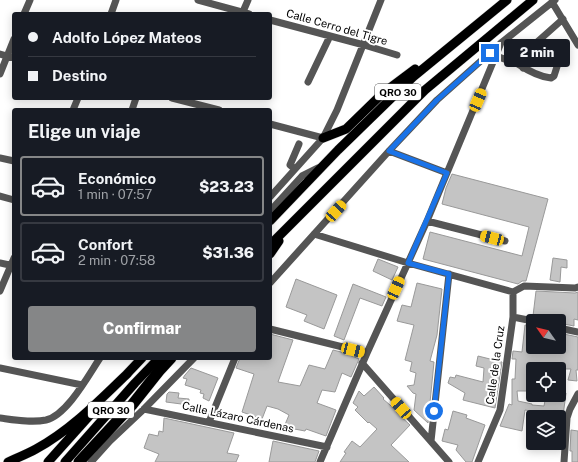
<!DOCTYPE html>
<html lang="es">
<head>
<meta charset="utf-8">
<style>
  body { margin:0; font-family:"Public Sans",sans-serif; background:#20242c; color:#f1f3f6; height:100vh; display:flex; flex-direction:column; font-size:15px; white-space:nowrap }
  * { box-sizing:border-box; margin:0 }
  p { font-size:13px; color:#9ea1a6 }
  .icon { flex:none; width:22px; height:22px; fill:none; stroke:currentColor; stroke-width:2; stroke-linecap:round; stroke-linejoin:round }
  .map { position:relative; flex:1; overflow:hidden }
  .details { position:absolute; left:12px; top:108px; width:260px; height:252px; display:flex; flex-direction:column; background:#171b24; border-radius:4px; box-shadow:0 2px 10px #0003 }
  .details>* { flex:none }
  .top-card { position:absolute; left:12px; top:12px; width:260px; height:88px; border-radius:4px; box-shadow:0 2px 10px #0003; display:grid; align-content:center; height:88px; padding:0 16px; background:#171b24 }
  .needle { width:26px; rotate:304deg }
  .buttons { position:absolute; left:526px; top:314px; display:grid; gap:8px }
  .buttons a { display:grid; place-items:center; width:40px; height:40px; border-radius:4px; background:#171b24; box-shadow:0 2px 10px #0003; font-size:20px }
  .end { position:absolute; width:18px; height:18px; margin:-9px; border:5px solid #1a73e8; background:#fff; box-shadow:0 0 0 2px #fff }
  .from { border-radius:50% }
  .bubble { position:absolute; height:28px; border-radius:4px; background:#171b24; box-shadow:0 2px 10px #0003; font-size:13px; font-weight:800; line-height:28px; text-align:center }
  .car { position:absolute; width:12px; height:24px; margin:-12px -6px; border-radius:5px; box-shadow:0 0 3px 1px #0007; background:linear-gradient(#f5c518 24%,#345 0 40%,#f5c518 0 76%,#345 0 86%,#f5c518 0) }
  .top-card b { display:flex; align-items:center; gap:14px; height:38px; font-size:15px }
  .top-card b+b { border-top:1px solid #363941 }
  .top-card i { width:10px; height:10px; background:#f1f3f6 }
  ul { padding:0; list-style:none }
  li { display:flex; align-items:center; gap:12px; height:60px; margin:0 8px 6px; padding:0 8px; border:2px solid #363941; border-radius:4px }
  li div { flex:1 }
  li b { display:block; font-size:15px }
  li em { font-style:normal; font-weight:800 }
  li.selected { border-color:#858687 }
  li>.icon { width:36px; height:36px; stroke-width:1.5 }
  h2 { padding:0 16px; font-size:18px; line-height:48px }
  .cta { display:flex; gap:8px; margin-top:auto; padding:8px 16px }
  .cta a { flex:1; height:46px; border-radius:4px; background:#858687; color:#fff; font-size:16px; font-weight:800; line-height:46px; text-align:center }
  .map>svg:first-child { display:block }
</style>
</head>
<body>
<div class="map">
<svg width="578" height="462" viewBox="0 0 578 462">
  <rect width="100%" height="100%" fill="#fff"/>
  <!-- building -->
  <path fill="#c4c4c4" stroke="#999" d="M452,174L548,199L526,281H522L518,284L423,259L430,232L522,256L529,227L442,204L446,188Z
    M553,258L567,260V268L561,267L560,282L550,280Z
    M378,259L398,267L392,280L373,271Z
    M296,279L337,295L324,329L304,321L307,315L286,307Z
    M417,283L442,289L437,335L430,361L434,362L428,423L414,410L416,394L413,393L407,386L414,385L416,373L410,371L412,362L405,360L414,325L397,321L402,305L411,307Z
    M353,284L386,297L382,306L360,298L344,340L334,336Z
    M536,291L575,293L578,292V320L574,319V326L559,323V321H538L537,318L533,316Z
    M525,325L533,326V347H559V333L578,337V370H576L577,381L568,380L571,369H533V380H528L527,391H517L518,401L532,404V405L544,406L546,395H559V391L566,393L563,416L562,418L542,412V413L525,410L522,431L500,426L509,404L512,405V379H515L516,359H512L513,351L522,352Z
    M270,334L293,340L278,382L300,386L309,365L325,369L333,350L345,353L359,359L351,377L342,373L335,392L322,390L317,403L336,410L326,436L306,429L305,431L284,427L289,415L278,409L267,406L262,419L242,412L254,374L236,368L240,358H270Z
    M478,356L502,362L495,408L463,400L465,393L448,383L450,377L455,378L456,375L483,382L484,368L476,366Z
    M191,368L218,378L209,401L203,398L204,394L200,393L201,390L185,385L187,379L183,378L185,375Z
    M374,387L384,398L383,399L397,411L396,412L410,425L391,445L409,462H340L346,453L344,452L352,441L360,447L377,429L369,422L368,423L355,410L358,407L353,403L359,391L364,396Z
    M169,392L179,393L178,398L189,399V405L166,402L167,394Z
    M453,411L467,415L466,418L485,425L472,462H466L456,450L458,445L442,441L445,429L448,430Z
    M164,418L234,433L227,453L239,455L236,462H155L159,454L144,448L149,434L158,436L159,431L163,432Z
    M559,429H561L560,449L546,446V443H559Z
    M571,430L578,431V462H572V451H570Z
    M273,441L319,451L315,462H269Z"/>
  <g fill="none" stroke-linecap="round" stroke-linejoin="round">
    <defs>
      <path id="major" d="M323,138L346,129L383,93L415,69
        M270,221L338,150L413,77L507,0
        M270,245L425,90L533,0
        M270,254L279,241
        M125,376L142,358
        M8,462C17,458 27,454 36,449C71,430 100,400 128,373
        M48,462L91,414
        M65,462L135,383L159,358"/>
      <path id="highway" d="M79,462L132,405L159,371L171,358"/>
    </defs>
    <!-- major casing -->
    <use href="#major" stroke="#dbdbdb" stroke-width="10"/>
    <!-- highway casing -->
    <use href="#highway" stroke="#dbdbdb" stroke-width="12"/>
    <!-- minor -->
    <path stroke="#555" stroke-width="7" d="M198,0L249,14
      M552,2L578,45
      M24,14L30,0
      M111,14L116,0
      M242,14L248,0
      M270,20L364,45L397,55
      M0,54L14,58
      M496,56L518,64
      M523,68L551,45H557L562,51L554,76L551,78C541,77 527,70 518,64L521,57L527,51L563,19
      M0,74L14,39
      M308,82L330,36
      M172,98L219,110
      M73,110L78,98
      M132,110L136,98
      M270,124L323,138
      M389,151L447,173
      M0,158L14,161
      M295,169L290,165L299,144
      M0,196L14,200
      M270,197L323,138L337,110L381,0
      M270,211L302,176L318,168
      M427,221L505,241
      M314,234L408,263L513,292
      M0,263L14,266
      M270,283L389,151L437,100L501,43L555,0
      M0,291L14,258
      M513,292L524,286L575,288L578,287
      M513,317L533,321
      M559,328L578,332
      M270,329L367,353
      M362,363L449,462
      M0,368L82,385
      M144,409L327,447
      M0,418C15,420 32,423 46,420C67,415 88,376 100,358
      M209,422L235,358
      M431,441L449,274
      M91,462L110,441L144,409L194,358
      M320,462L367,353L427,221L501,43
      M478,462L500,410L513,317V292
      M564,462L567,418L570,409L578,394"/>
    <!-- major -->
    <use href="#major" stroke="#000" stroke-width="9"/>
    <!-- highway -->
    <use href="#highway" stroke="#000" stroke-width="11"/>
  </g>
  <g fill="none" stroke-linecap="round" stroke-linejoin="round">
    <!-- route -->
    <path stroke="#1a73e8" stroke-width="5" d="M434,411L449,274L408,263L447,173L389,151L437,100L490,53"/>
  </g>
  <g text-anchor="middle" stroke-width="4" stroke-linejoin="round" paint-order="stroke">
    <!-- shield labels -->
    <g fill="#fff" stroke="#4c4c4c" stroke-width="1">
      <rect x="375" y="84" width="46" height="16" rx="3"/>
      <rect x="88" y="402" width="46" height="16" rx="3"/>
    </g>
    <g font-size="10" font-weight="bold" fill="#000">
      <text x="398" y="96">QRO 30</text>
      <text x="111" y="414">QRO 30</text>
    </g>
    <!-- street labels -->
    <g font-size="11" fill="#000" stroke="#fff">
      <text transform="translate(337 27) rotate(16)" y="4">Calle Cerro del Tigre</text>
      <text transform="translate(495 365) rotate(-82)" y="4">Calle de la Cruz</text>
      <text transform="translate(238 417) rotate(12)" y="4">Calle Lázaro Cárdenas</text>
    </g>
  </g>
</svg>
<div class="buttons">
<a><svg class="needle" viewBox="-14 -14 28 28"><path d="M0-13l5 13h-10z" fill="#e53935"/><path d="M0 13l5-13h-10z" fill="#9ea1a6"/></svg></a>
<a><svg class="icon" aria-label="locate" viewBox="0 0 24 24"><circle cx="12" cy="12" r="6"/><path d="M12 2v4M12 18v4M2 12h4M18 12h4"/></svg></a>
<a><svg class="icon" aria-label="layers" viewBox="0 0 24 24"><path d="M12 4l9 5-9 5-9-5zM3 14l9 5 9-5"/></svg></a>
</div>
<i class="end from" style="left:434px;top:411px"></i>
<i class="end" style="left:490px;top:53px"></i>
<div class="bubble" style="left:504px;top:39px;width:66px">2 min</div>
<i class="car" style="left:478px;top:100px;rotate:23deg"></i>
<i class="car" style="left:336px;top:211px;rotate:42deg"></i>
<i class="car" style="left:492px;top:238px;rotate:285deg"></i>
<i class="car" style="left:396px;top:288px;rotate:24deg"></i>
<i class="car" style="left:353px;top:350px;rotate:104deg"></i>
<i class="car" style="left:401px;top:408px;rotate:319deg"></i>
<div class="top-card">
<b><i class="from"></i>Adolfo López Mateos</b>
<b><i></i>Destino</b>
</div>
<section class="details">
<h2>Elige un viaje</h2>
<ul>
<li class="selected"><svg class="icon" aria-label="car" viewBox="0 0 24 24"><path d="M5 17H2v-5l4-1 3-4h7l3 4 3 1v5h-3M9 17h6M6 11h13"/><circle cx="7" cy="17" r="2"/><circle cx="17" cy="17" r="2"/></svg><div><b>Económico</b><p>1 min · 07:57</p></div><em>$23.23</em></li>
<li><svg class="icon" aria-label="car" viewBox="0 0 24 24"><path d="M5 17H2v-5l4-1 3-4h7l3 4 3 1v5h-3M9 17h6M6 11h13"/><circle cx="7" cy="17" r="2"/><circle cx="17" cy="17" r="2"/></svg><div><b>Confort</b><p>2 min · 07:58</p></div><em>$31.36</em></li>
</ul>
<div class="cta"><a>Confirmar</a></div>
</section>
</div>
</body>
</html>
